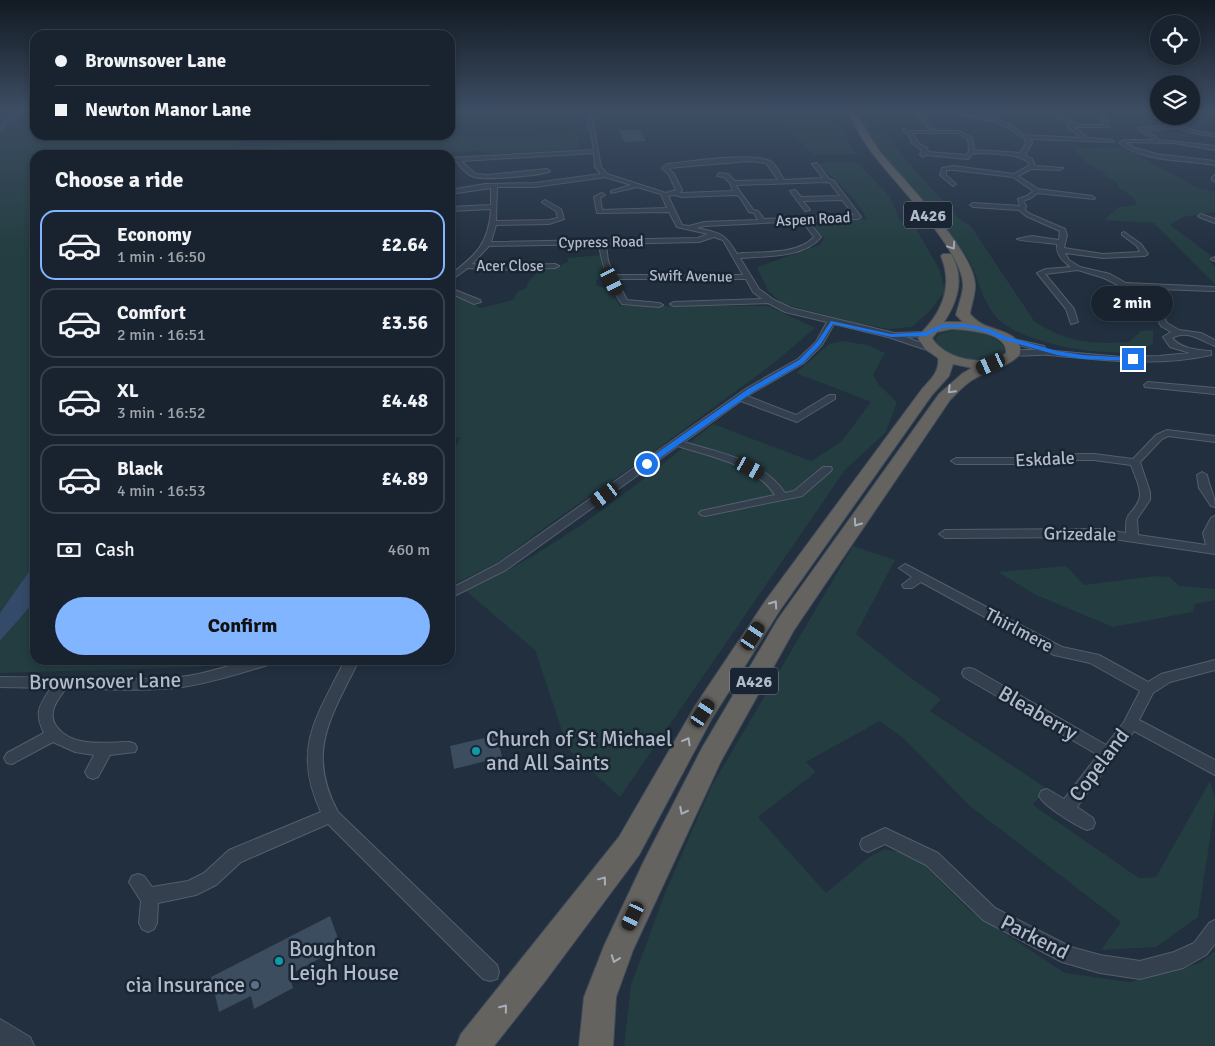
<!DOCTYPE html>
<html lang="en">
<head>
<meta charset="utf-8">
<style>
  body { margin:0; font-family:Signika,sans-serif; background:#222b37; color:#f1f3f6; height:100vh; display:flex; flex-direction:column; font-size:19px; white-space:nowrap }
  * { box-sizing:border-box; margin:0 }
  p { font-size:16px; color:#9fa4aa }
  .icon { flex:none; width:28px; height:28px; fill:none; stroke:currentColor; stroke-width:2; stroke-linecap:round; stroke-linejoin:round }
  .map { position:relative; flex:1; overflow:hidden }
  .sheet { position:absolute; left:30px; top:150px; width:425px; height:515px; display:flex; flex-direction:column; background:#19232f; border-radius:15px; box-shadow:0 2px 8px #0003,0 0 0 1px #37404b }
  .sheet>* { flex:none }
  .banner { position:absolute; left:30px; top:30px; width:425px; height:110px; border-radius:15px; box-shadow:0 2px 8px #0003,0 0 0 1px #37404b; display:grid; align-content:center; height:110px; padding:0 25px; background:#19232f }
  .fabs { position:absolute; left:1150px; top:15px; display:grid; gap:10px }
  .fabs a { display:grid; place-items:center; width:50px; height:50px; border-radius:50%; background:#19232f; box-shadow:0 2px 8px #0003,0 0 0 1px #37404b; font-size:25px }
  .end { position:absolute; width:22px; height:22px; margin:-11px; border:6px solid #1a73e8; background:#fff; box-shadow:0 0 0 2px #fff }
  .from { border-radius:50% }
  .bubble { position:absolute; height:35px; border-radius:18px; background:#19232f; box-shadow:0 2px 8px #0003,0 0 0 1px #37404b; font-size:16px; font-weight:800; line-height:35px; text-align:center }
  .car { position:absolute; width:15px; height:30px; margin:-15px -8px; border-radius:6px; box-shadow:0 0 4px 1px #0007; background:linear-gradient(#222 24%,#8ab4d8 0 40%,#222 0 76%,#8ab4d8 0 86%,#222 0) }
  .banner b { display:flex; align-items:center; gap:18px; height:48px; font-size:19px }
  .banner b+b { border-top:1px solid #37404b }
  .banner i { width:12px; height:12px; background:#f1f3f6 }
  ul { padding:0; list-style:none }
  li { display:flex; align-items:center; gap:15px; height:70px; margin:0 10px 8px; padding:0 15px; border:2px solid #37404b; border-radius:15px }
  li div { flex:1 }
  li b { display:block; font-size:19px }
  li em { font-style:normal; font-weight:800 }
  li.on { border-color:#81b5ff }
  li>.icon { width:45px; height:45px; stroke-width:1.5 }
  h2 { padding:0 25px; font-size:22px; line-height:60px }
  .pay { display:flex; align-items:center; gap:12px; height:55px; padding:0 25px; font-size:19px }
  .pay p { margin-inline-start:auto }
  .cta { display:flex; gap:10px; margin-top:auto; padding:10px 25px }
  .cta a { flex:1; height:58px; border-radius:30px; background:#81b5ff; color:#111; font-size:20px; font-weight:800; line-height:58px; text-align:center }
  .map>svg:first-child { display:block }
</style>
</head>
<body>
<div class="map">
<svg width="1215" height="1046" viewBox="0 0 1215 1046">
  <rect width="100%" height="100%" fill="#212f3f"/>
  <!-- green -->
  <path fill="#233d40" d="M35,109V135H248L236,147L422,136L560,135L577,132L580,149L497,154L478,151L394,155H35V575L0,627V118L22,110Z
    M857,109H874C892,152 931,185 960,220L970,225L1035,322C1070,343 1090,344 1129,342L1141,331L1153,330V343C1150,345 1147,348 1143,349C1110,360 1023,344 998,319C983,304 979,279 969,261C965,253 957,245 951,237C921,195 875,158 857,109Z
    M1050,109H1159V116H1191V109H1215V123L1058,111Z
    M835,119L856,154L813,155L779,120Z
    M1122,147L1198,188L1215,192V212L1183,217L1170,225L1213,257L1210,261L1215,267V284L1154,223L1104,220L1119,207L1136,205L1135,199L1118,187V183L1102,174H1108C1093,168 1082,163 1075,148Z
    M857,162L890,197L900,220L915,227L940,270L945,291L928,313L912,327L889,329L861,324L783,304L768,291L757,267L820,245L824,238L811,222L812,221L867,219C856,195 835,183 819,163Z
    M601,255L604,278L596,280V285L610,291L620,306H768L815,328L775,362L652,453L547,526L497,563L450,586V456L461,437L450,438V294L481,308L513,300L517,292L526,288C531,272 546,268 561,267V265L568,262L567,258Z
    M955,330C972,330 994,332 1005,348L1004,352C990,365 936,361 936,338L939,334Z
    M842,341L868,345L885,353L873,375L879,385L897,402L886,432L845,470L620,797L568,749L535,650L466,591C557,550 635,486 713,424L811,461L841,442L871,402L796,373L829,344Z
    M853,546L895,560L856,634L907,675L941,699L930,711L1046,788L1033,805L1139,878L1156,877L1210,781L1215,798V806L1198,917L1156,947L1101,950L1121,922L970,806L903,738L880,721L806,762L816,772L758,817L826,893L869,857L884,849L914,855L969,910L1065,973L1130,982L1200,963L1215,951V1046H624L631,985L665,893L711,787Z
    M1066,566L1084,585L1155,576L1170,577L1179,586L1215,589V600L1195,604L1193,612L1113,627L1036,595L998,572Z
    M35,601V660H242L197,667L0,673V641Z"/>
  <!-- water -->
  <path fill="#334a68" d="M35,563V601L0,641V613Z"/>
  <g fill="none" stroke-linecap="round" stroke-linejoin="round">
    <!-- river -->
    <path fill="#334a68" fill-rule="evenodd" d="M27,109H35V112L10,120L3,131L0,132C0,112 10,114 27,109Z"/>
  </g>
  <!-- building -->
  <path fill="#3c4d5f" d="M619,130H640L646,141L624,142Z
    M497,735L502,757L454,769L450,746Z
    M330,916L341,947L289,975L293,988L254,1009L251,996L219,1012L211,977Z"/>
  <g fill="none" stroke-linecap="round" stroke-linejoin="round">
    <defs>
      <path id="pedestrian" d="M913,112H915L936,131V133H934Z"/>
      <path id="minor" d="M0,109H5L0,111Z
        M906,109H911L915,112H950L990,117L1003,109H1008L994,118L1010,124L1023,135L1081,138L1067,126L1073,125L1056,116V114L1079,125H1103L1101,121V115L1105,114L1109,127H1074L1088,138L1112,140L1114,142L1030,139L1032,143L1025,155L1032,159L1035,166L1063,168L1060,170L1031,169L1018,176L1038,189L1092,196L1095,198L1094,199L1037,193L1031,198L1023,201L1026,206L1025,210L1030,214L1065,229L1067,235L1064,248L1103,254L1140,252L1137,246L1122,235V233L1124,232L1141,244L1148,254L1145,256L1103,258L1065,253L1069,260L1080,267L1110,274L1126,283L1215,287V291H1213L1132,288L1145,299L1158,306L1167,323L1179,330L1201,333L1215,340V346C1201,341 1188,329 1172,338C1181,349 1198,350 1211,351V355C1157,367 1103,360 1049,355C1036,354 1022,357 1010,355L1009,353L1013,350H1037L1000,340V336L1044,346L1045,348L1043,350L1122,357L1159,356L1190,353L1170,347L1163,337L1171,332L1161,326L1152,309L1139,303L1122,287L1104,278L1078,270L1045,274L1074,309L1078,322L1071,324L1066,309L1037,273L1046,269L1071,267C1062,261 1056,254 1057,244C1050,243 1020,241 1017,239L1032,236L1059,240L1060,231L1026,216L1019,210L973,207L970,205L973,203L1020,206L1018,199L1027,196L1033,191L1032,190L1013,177L954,170H946V175L956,184L953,186L940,175L942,168L954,166L1014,174L1030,165C1023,152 988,154 973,153L968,159L926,155L923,157L920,155L922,150L911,143L912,140L903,130L905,129L908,131H959L972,138L974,150L1020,153L1026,143L1025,138C1016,136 1014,129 1005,126C988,118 970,116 952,115C937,113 918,119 906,109ZM911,133H958L968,140L969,151L967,155L928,152L927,148L916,142L917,140Z
        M589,112L591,113L601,167L607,174L666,193L676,190L669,175L662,168L667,164C689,162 751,152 770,161C776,164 780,174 784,180L823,178L812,164L817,163L829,179L834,181L861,217L858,219L808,221L821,237C804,258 765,256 740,258L759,289L774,300L791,308L894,333L929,332L930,334L926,336L906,337L934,348L930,351L888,337L834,324L822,345L804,363L747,396L796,415L829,395H835V399L797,422L741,401L684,442C720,453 763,460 785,493L794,491L823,467H831L832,469L831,471L802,496L705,516L701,515L699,513L701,511L775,495C755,464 711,457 678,446L506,570L450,598V589L498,564L747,388L798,359L816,342L827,322L785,312L768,303L674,306L670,304L674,302L762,299L753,292L746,279H616L627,300L659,303L663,305L659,307L622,304C609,287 602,265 599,244L489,246L472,264L493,266L555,264L559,266L555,268L493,270L468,268L450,281V275C476,255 489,244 491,209L450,211V207L491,205V188L450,194V190L485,184L535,183L601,174L595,167L594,153L462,161L463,163L476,174L487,175L547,169L550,171C540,176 485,180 474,177C468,175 459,167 457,161L450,162V158L594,150L587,113ZM749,161L766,163L778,180L735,181L728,174L719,173L717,176L724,177L730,183L733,191L682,193H680L682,190L674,174L668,168ZM605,177L631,185L611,191V193L637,187L661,194L667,208L602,210L600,198L605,195L602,193L594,197L597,213L669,212L677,227L708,234L698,238L491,242L496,225L549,224L564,219L561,209L545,200L542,202L543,203L556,211L558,218L549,220L496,221L497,187H535ZM826,182L830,183L840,196L801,197L795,190L790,191L805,211L810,210L803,201L842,200L854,215L764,219L758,211L753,210C748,201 740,194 736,185ZM675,195L682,197L736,195L740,197L749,212L754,213L758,220L704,222L689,226L682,225L668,196ZM802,221L814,237C799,254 764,252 743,253L737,254C725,233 720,233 697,228L704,226ZM714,237L723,240L743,275H614L608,261L606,244L699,242Z
        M1177,125L1199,132L1215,134V136L1199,134L1176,128L1146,130L1159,140L1215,146V150L1173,143L1125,142L1135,148L1156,154L1215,161V165C1184,159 1146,163 1119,143L1125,140H1154L1139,130V128Z
        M1215,175V182L1212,180V177Z
        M1201,214L1215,219V223L1199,217L1198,216Z
        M1214,257L1215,261L1212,260L1211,259Z
        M450,288L480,300L481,302L474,304L450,293Z
        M1148,382L1215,388V394L1145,387L1144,385Z
        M1167,430L1215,436V442L1168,436L1162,439L1140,462L1150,492V500L1137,519L1138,535L1206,545L1203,533L1211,518L1215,516V554L1100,537L945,538L939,534L945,530L1100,529L1126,533C1125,509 1132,517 1139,500C1143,491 1134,474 1131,465L1094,460H1078L1057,464H956L951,461L956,458H1057L1078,454H1094L1133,459L1156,435Z
        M1202,472L1207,475C1209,487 1215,495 1215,507L1211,506L1199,488L1197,475Z
        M905,564L1062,647L1099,655L1148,682L1161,674L1215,660V670L1170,682L1153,693L1139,720L1215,760V775L1134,731L1077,807L1093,818L1095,823L1093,828L1087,830C1076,826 1044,806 1039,796L1041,791L1047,789L1064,799L1098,755L964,677L962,673L964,669L969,668L974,669L1106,745L1124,722L1140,691L1090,663L1054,655L921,582L912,588H904L902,585L912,577L899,568Z
        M250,660H275L273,664L268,665C240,673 211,683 182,687C144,692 104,689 66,688C61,696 54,703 53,712C52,718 53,722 57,727C73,748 106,742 130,742L135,744L137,748L135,752L110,755L98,777L93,779L88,777L85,772L94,755L75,752L53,742L12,764L7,763L4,758L7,753L44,733C34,713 39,705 51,688L0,687V677C59,677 120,682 179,677C203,675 227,666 250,660Z
        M345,660H359C332,716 305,751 338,812L497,965L499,972L497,979L490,981L483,979L328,824L241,862L216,885L196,895L158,903L157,923L154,929L148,932L142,929L139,923L141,901L129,882L132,876L138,874L144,876L152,887L188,881L204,873L229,850L321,812C291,748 317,717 345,660Z
        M885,828L938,853L995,908L1071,947L1100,955L1140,961L1174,952L1194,943L1209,923L1215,920V944L1206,955L1183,968L1140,979L1100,973L1062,962L983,920L926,865L885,844L868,852L862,849L860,844L862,839Z"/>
      <path id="tertiary" d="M0,1019L30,1037L34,1046H0Z"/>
      <path id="trunk" d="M847,109H855C863,125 871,140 882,154C905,182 973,250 975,284C976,293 971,305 970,314C973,317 978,322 982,324C995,331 1023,332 1020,354C1011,366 988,370 974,379C965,384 957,393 950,400L794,630L721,761L633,950L616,997L613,1046H579L584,997L604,946L644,861L702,748L778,619L939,394L963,373L972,368L953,364L949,376L932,395L780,610L711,720L639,855L543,984L494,1046H456L461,1034L619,837L695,706L766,600L922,389C930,380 940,372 938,358L925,349L918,338C922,331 928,326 933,319C947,299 950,278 941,256L943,254H951C965,277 958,301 944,322H963L956,315C958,306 963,294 963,285C963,252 898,186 877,159C864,143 855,127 847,109ZM952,329C966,330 1008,332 1006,353C986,368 944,359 932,338L937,332Z"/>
    </defs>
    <!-- pedestrian casing -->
    <use href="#pedestrian" stroke="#535e6d" stroke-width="2"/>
    <!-- minor casing -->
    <use href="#minor" stroke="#535e6d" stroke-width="2"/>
    <!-- tertiary casing -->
    <use href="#tertiary" stroke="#535e6d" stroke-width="2"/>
    <!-- trunk casing -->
    <use href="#trunk" stroke="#404b5a" stroke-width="2"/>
    <!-- pedestrian -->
    <use href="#pedestrian" fill="#35404f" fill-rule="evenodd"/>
    <!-- minor -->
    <use href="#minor" fill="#35404f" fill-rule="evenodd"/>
    <!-- tertiary -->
    <use href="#tertiary" fill="#35404f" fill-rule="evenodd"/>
    <!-- trunk -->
    <use href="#trunk" fill="#646360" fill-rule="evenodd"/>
  </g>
  <!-- one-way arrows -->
  <defs><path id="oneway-chevron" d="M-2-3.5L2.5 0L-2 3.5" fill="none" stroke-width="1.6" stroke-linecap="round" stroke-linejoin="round" transform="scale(1.25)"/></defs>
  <g stroke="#a5aeba">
    <use href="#oneway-chevron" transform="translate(952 246) rotate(56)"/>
    <use href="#oneway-chevron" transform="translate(951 390) rotate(135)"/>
    <use href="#oneway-chevron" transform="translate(857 523) rotate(125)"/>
    <use href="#oneway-chevron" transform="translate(774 604) rotate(-55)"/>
    <use href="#oneway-chevron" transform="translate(687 741) rotate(-61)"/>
    <use href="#oneway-chevron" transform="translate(683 811) rotate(117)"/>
    <use href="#oneway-chevron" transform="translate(603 880) rotate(-53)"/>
    <use href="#oneway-chevron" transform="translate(615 959) rotate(110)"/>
    <use href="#oneway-chevron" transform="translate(504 1008) rotate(-51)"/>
  </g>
  <!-- sky -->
  <linearGradient id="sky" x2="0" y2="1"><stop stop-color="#121a23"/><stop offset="0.43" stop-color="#3d4d63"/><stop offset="1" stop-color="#3d4d63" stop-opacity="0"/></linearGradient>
  <rect width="1215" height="255" fill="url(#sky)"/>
  <!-- route -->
  <path fill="#1a73e8" d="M831,321L891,334L925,332L941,325L965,324L989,329L1005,336L1057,351L1083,355L1133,358L1136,359L1133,361L1083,359L1057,355L1001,339L986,332L965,327L942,328L926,336L891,337L833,324L821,344L803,363L753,392L650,465H644V462L748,389L799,360L817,342Z"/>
  <!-- markers -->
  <g fill="#0f9aa8" stroke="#1a2534" stroke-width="2">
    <circle cx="476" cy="751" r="5"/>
    <circle cx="279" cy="961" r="5"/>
  </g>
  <circle fill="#5c6f8a" stroke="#1a2534" stroke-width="2" cx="255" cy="985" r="5"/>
  <g text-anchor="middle" stroke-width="5" stroke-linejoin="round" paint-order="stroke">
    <!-- far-street labels -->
    <g font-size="15" fill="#b1bbca" stroke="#1a2534">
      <text transform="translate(813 219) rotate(-3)" y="5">Aspen Road</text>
      <text transform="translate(601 242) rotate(-1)" y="5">Cypress Road</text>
      <text x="510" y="271">Acer Close</text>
      <text transform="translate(691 276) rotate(1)" y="5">Swift Avenue</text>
    </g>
    <!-- shield labels -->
    <g fill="#1a2534" stroke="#848e9d" stroke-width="1">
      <rect x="904" y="201.5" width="48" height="27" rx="4"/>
      <rect x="730" y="667.5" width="48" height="27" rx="4"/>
    </g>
    <g font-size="16" font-weight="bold" fill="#b1bbca">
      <text x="928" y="221">A426</text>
      <text x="754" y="687">A426</text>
    </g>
    <!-- street labels -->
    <g font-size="18" fill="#b1bbca" stroke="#1a2534">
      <text transform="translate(1045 459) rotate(-3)" y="6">Eskdale</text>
      <text transform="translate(1080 534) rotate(1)" y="6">Grizedale</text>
      <text transform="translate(1019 630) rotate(28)" y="6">Thirlmere</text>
    </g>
    <!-- near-street labels -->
    <g font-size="21" fill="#b1bbca" stroke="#1a2534">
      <text transform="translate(105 681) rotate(-1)" y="7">Brownsover Lane</text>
      <text transform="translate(1038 713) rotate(30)" y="7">Bleaberry</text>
      <text transform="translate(1099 765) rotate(-53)" y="7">Copeland</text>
      <text transform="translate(1035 937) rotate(27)" y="7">Parkend</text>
    </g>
    <!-- near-poi labels -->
    <g font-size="21" fill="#b1bbca" stroke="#1a2534" text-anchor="start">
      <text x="486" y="746">Church of St Michael<tspan x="486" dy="24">and All Saints</tspan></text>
      <text x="289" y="956">Boughton<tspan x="289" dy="24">Leigh House</tspan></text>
      <text x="245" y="992" text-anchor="end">cia Insurance</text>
    </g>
  </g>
</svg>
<div class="fabs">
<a><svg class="icon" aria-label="locate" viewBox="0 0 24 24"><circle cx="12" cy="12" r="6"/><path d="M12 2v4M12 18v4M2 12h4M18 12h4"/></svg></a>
<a><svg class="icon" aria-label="layers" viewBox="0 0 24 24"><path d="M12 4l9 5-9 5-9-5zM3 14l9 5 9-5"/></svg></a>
</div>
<i class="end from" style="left:647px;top:464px"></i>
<i class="end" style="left:1133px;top:359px"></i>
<div class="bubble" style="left:1091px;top:286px;width:82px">2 min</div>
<i class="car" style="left:612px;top:281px;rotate:154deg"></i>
<i class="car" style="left:991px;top:364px;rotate:246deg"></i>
<i class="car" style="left:750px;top:468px;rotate:119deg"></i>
<i class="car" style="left:605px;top:495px;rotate:234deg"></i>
<i class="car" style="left:753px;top:636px;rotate:33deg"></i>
<i class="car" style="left:703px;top:713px;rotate:33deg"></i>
<i class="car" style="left:633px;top:916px;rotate:205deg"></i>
<div class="banner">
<b><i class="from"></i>Brownsover Lane</b>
<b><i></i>Newton Manor Lane</b>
</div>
<section class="sheet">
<h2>Choose a ride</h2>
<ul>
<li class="on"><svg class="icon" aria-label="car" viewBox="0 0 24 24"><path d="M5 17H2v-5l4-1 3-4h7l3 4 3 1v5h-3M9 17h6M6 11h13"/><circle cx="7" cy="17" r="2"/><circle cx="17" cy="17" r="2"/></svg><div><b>Economy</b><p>1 min · 16:50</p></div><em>£2.64</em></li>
<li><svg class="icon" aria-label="car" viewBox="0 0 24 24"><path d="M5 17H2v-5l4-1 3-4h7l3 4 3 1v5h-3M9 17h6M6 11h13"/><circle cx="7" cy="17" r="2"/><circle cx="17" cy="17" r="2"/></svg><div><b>Comfort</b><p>2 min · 16:51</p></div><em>£3.56</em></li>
<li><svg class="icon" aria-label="car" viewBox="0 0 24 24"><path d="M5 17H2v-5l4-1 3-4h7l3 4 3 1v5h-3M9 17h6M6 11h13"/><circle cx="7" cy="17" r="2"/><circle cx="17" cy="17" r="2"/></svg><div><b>XL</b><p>3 min · 16:52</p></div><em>£4.48</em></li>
<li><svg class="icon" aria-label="car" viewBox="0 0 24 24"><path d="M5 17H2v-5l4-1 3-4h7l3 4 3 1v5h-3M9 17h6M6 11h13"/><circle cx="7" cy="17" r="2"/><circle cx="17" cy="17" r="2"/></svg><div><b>Black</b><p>4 min · 16:53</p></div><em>£4.89</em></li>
</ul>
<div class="pay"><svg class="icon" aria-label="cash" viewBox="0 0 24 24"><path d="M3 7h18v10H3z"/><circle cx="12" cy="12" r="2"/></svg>Cash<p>460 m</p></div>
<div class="cta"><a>Confirm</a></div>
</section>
</div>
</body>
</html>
